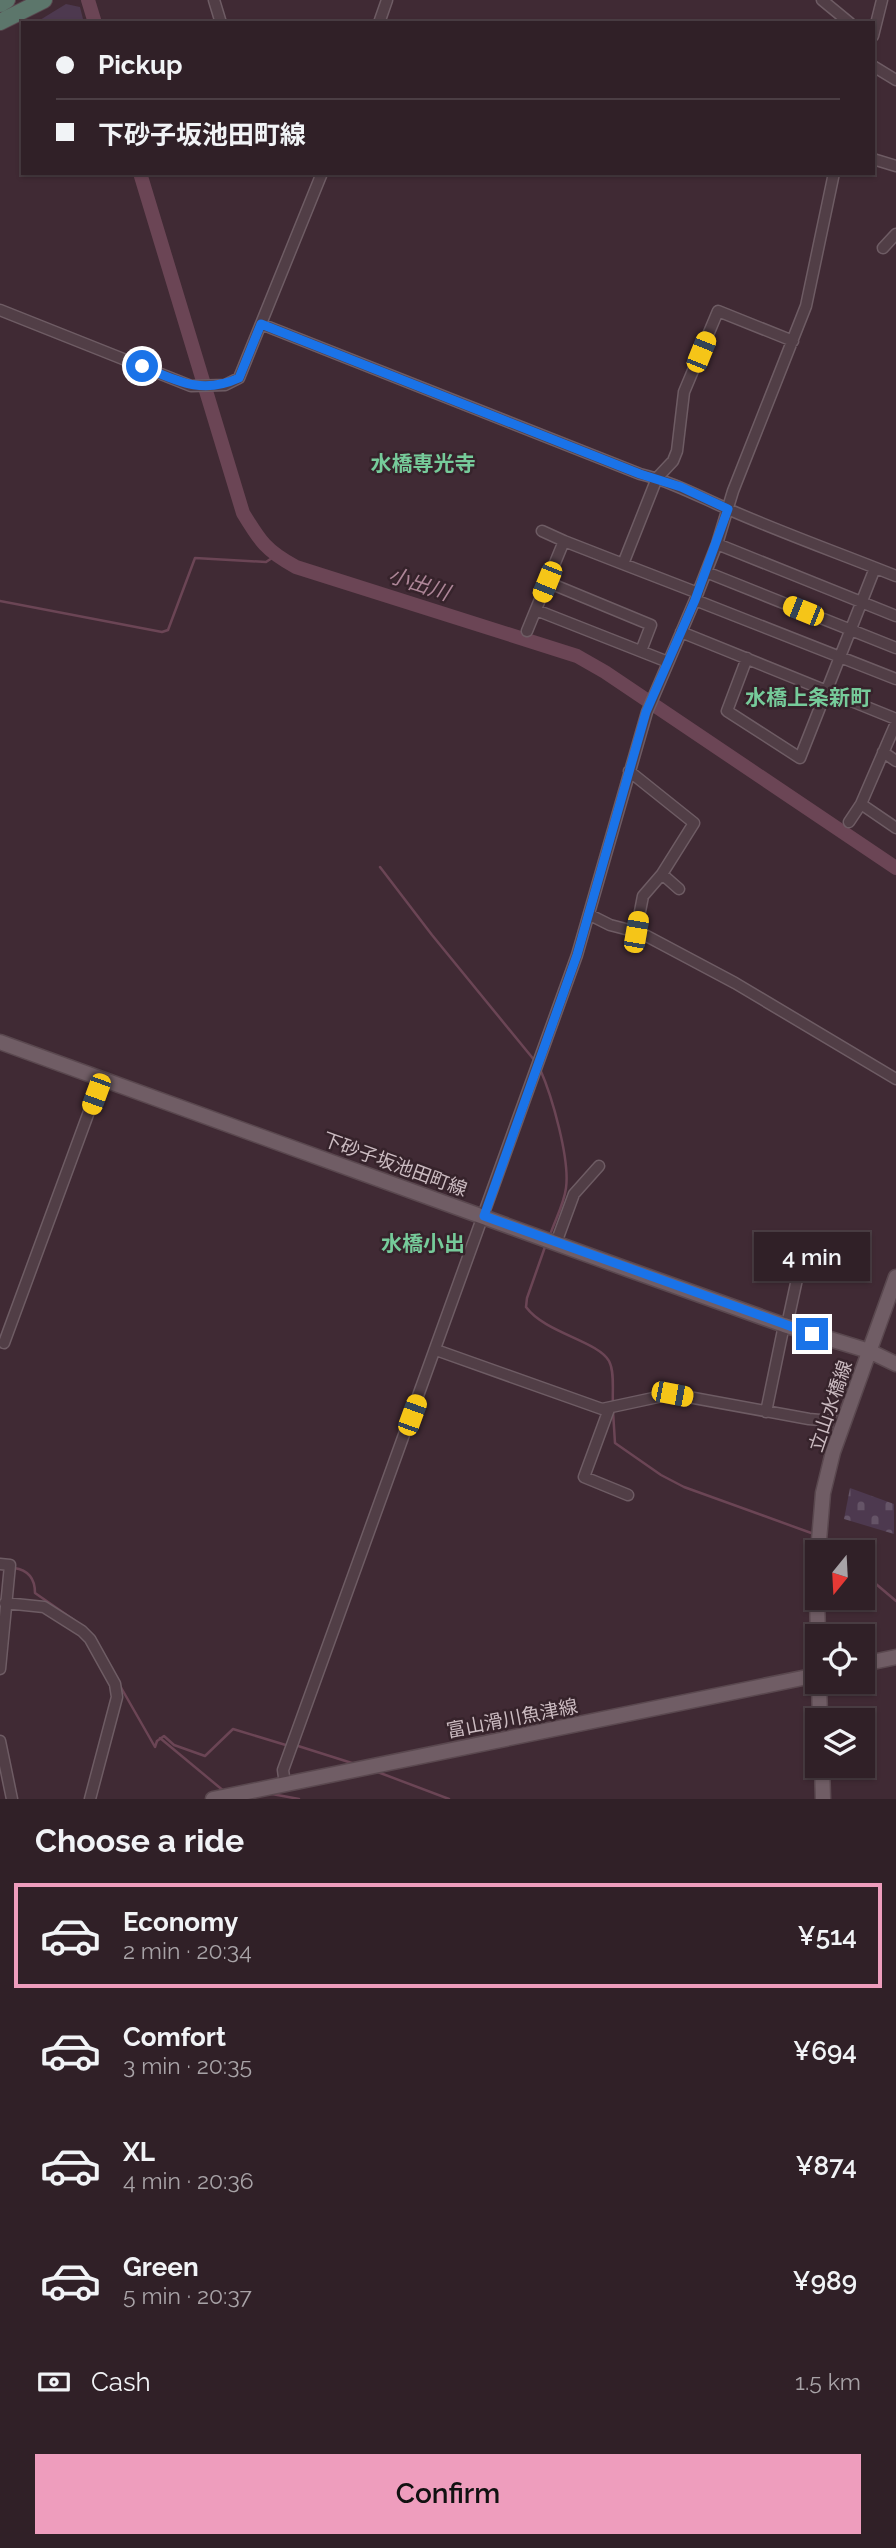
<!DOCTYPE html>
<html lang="en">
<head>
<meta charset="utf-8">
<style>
  body { margin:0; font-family:Raleway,"Noto Sans JP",sans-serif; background:#38282f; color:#f1f3f6; height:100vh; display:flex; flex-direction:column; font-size:26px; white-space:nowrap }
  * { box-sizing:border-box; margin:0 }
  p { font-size:23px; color:#a8a3a7 }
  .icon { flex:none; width:38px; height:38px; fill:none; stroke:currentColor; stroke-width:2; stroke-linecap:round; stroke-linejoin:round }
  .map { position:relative; height:1799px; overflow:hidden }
  .drawer { display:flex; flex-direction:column; background:#302027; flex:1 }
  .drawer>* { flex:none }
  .guide { position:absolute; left:21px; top:21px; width:854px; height:154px; border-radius:0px; box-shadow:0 2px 5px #0004,0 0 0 2px #4b3e44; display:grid; align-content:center; height:154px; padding:0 35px; background:#302027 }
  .needle { width:46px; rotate:198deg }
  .buttons { position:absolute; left:805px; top:1540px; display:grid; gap:14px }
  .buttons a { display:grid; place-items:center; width:70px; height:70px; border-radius:0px; background:#302027; box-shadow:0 2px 5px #0004,0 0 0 2px #4b3e44; font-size:35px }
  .end { position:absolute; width:32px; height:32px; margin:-16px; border:9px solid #1a73e8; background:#fff; box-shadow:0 0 0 4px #fff }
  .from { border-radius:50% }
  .bubble { position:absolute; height:49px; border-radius:0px; background:#302027; box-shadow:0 2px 5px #0004,0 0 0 2px #4b3e44; font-size:23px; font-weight:600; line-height:49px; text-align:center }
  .car { position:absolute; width:21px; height:42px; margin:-21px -10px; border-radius:9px; box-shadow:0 0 5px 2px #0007; background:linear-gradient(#f5c518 24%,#345 0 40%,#f5c518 0 76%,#345 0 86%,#f5c518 0) }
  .guide b { display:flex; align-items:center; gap:24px; height:66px; font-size:26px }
  .guide b+b { border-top:2px solid #4b3e44 }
  .guide i { width:18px; height:18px; background:#f1f3f6 }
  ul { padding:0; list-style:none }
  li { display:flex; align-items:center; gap:21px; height:105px; margin:0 14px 10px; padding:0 21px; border:4px solid transparent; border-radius:0px }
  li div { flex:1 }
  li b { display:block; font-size:26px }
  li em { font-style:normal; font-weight:600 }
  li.active { border-color:#ee9dbd }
  li>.icon { width:63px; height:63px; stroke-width:1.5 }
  h2 { padding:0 35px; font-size:32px; line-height:84px }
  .pay { display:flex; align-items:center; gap:18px; height:77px; padding:0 35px; font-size:26px }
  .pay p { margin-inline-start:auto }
  .button { display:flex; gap:14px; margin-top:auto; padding:14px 35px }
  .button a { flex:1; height:80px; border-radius:0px; background:#ee9dbd; color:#111; font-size:28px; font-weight:600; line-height:80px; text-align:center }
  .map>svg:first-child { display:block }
</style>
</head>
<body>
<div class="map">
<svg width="896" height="1799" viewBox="0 0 896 1799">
  <defs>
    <pattern id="cemetery-stones" width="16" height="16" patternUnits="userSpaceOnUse" patternTransform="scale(1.75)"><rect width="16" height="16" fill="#4d394f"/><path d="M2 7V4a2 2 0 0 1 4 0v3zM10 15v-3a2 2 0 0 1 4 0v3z" fill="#655467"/></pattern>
  </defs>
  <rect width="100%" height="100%" fill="#402a34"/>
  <!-- grass -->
  <path fill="#4d394f" d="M66,4L80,7L84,23H35Z"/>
  <!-- cemetery -->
  <path fill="url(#cemetery-stones)" d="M850,1488L894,1504V1534L844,1519Z"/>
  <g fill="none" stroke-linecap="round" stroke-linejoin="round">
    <!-- stream -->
    <path stroke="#6b4555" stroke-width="2.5" d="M0,601L162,632L168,630L195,558L266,562L275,556
      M380,867L432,935L535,1061
      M540,1069C552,1096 570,1159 566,1188C564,1204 555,1220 550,1235
      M546,1244L527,1298L526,1307C545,1333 598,1341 609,1361C615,1372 612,1392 613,1405
      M613,1411L615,1443L661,1475L684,1487L814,1534
      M825,1542L837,1552
      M14,1568C28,1570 35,1578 35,1593L74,1620
      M863,1573L896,1601
      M119,1684L155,1747L157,1741L164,1736L174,1745L205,1756L233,1729L289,1746
      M160,1738L225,1792
      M295,1745L355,1764
      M375,1771L449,1799
      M272,1794L299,1799"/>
    <!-- river -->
    <path stroke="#6b4555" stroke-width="14" d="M88,0L95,23
      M140,173L243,513C260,541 266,551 296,567L577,656L605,672L896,868"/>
    <defs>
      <path id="minor" d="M214,0L221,23
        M822,0L850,23
        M379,23L387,0
        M873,36L882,0
        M873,66L896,80
        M873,159L896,166
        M883,248L896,234
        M0,310L191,386L225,385L239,378L322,173
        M261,324L640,474C673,482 700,497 730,510C785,534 841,554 896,576
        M564,541L623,564L657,478L673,461L677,451L684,392L718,311L793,341
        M717,544L896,616
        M623,564L698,593
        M706,572L896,648
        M547,582L651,625L641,651
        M695,600L896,679
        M536,610L668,662
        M527,631L564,541L542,531
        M681,632L896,719
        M747,658L727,711L800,758L875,568
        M883,752L896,761
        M629,771L694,823L662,874
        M861,804L896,828
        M849,822L861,804L896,723
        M590,915L610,925L641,933L735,983L896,1079
        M636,932L643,896L662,874L679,889
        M556,1243L574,1194L599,1166
        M779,1266L797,1279L787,1325
        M4,1343L101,1079
        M436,1350L602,1409L672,1394L809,1419L842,1422
        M609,1409L584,1477L628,1495
        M766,1412L784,1325
        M0,1564L10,1565L0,1669
        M5,1603L44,1607L82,1631L90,1639L115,1684L117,1697L90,1799
        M0,1741L12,1799
        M285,1784L283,1770L577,955L647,712L695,600L717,544L733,491L806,306L834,173"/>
      <path id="major" d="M0,1042L627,1269L784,1325L869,1351L896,1364
        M818,1552L823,1493L833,1452L896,1277
        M817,1556V1592
        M817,1598L818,1636
        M863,1664L896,1657
        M819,1682L820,1720
        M822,1766L823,1799
        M213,1799L817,1675"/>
      <path id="highway" d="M0,4L7,0
        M0,22L44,0"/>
    </defs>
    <!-- minor casing -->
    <use href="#minor" stroke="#6e5c64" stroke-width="13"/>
    <!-- major casing -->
    <use href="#major" stroke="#5a484f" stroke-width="17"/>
    <!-- highway casing -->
    <use href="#highway" stroke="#58464e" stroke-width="18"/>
    <!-- minor -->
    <use href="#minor" stroke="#513e46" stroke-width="10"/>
    <!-- major -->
    <use href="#major" stroke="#705d65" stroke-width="14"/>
    <!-- highway -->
    <use href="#highway" stroke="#5c766b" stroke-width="16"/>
  </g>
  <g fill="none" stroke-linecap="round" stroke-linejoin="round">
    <!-- route -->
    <path stroke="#1a73e8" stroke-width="9" d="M142,366C177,381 202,395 239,378L261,324L640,474L681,487L728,509L695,600L646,712L577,955L484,1216L812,1334"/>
  </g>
  <g text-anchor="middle" stroke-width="5" stroke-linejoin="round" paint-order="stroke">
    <!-- street labels -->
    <g font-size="19" fill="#cbbbc1" stroke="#36232b">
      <text transform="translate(395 1164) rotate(20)" y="7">下砂子坂池田町線</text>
      <text transform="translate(830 1406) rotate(-71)" y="7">立山水橋線</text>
      <text transform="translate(512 1718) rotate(-11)" y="7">富山滑川魚津線</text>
    </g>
    <!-- neighbourhood labels -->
    <g font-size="21" font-weight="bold" fill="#76cb9a" stroke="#36232b">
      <text x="423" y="471">水橋専光寺</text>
      <text x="808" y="705">水橋上条新町</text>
      <text x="423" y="1251">水橋小出</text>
    </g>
    <!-- water labels -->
    <g font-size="21" font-style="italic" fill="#ae8698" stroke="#36232b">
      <text transform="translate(419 584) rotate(18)" y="7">小出川</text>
    </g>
  </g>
</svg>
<div class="buttons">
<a><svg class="needle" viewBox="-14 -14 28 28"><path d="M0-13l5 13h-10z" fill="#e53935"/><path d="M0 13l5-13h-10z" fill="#a8a3a7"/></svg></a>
<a><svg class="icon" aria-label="locate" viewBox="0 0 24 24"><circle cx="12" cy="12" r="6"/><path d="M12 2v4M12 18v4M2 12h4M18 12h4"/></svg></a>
<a><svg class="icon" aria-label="layers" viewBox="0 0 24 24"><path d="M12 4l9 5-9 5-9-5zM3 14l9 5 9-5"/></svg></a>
</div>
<i class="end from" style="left:142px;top:366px"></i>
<i class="end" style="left:812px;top:1334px"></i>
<div class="bubble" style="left:754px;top:1232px;width:116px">4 min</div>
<i class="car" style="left:701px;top:352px;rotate:22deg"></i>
<i class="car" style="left:547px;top:582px;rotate:202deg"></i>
<i class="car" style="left:803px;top:611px;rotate:292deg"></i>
<i class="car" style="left:636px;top:932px;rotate:10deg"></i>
<i class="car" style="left:96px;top:1094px;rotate:200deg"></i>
<i class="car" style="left:672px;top:1394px;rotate:101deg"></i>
<i class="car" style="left:412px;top:1415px;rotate:20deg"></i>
<div class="guide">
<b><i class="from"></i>Pickup</b>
<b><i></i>下砂子坂池田町線</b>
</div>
</div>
<section class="drawer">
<h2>Choose a ride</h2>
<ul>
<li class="active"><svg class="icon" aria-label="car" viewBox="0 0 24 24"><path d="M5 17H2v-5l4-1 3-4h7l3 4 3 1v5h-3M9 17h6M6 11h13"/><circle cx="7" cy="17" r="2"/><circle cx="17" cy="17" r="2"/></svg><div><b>Economy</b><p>2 min · 20:34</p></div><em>¥514</em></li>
<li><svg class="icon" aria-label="car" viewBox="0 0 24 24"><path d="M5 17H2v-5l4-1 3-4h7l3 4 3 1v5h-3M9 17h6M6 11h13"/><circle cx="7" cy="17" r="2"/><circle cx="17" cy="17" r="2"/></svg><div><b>Comfort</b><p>3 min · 20:35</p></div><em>¥694</em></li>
<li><svg class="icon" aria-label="car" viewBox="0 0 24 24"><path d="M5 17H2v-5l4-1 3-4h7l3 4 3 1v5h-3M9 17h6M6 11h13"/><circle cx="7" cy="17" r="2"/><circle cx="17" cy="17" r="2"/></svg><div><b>XL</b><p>4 min · 20:36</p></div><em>¥874</em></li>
<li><svg class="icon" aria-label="car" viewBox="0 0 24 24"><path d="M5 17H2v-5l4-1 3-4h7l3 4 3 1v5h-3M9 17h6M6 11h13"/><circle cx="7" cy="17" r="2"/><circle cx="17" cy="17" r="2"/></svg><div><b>Green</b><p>5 min · 20:37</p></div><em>¥989</em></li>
</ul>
<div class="pay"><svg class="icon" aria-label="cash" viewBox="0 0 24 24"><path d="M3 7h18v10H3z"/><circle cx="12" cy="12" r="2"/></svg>Cash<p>1.5 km</p></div>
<div class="button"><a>Confirm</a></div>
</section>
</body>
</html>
